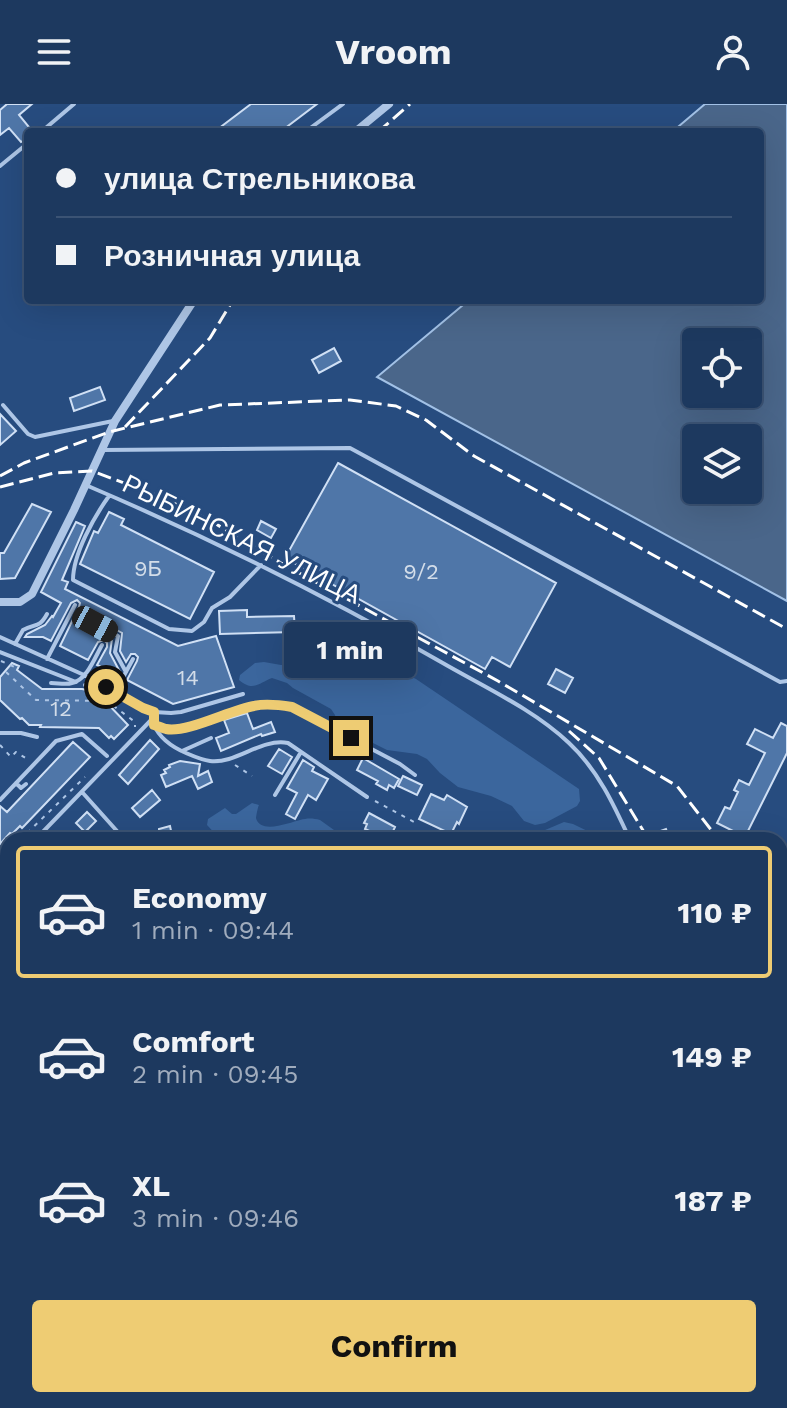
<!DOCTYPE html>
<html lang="en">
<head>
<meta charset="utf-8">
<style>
  body { margin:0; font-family:"Work Sans",sans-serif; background:#2a4468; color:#f1f3f6; height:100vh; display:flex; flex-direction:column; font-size:30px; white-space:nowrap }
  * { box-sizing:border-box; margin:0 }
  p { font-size:26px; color:#a0acbd }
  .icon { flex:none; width:44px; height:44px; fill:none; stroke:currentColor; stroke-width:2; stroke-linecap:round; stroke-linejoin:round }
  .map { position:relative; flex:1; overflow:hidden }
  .panel { position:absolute; left:0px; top:728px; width:788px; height:576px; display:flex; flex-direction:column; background:#1d395f; border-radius:24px 24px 0 0; box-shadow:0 8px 32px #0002,0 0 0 2px #3b5374 }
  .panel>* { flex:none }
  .hud { position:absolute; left:24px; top:24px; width:740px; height:176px; border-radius:8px; box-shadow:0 8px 32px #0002,0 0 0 2px #3b5374; display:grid; align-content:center; height:176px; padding:0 32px; background:#1d395f }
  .tools { position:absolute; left:682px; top:224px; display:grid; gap:16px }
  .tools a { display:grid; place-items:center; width:80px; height:80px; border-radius:8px; background:#1d395f; box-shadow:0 8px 32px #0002,0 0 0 2px #3b5374; font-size:40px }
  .end { position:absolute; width:36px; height:36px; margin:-18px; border:10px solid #eecc73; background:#111; box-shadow:0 0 0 4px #111 }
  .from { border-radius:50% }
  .bubble { position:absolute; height:56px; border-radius:8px; background:#1d395f; box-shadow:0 8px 32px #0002,0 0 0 2px #3b5374; font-size:26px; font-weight:700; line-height:56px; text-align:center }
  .car { position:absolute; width:24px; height:48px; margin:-24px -12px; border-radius:10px; box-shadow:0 0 6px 2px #0007; background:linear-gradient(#222 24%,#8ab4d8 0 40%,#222 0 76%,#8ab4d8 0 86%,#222 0) }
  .hud b { display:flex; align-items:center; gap:28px; height:76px; font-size:30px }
  .hud b+b { border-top:2px solid #3b5374 }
  .hud i { width:20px; height:20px; background:#f1f3f6 }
  ul { padding:14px 0 0; list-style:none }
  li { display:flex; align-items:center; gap:24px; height:132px; margin:0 16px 12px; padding:0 16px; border:4px solid transparent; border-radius:8px }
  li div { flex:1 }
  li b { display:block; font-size:30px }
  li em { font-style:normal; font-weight:700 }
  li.on { border-color:#eecc73 }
  li>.icon { width:72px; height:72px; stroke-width:1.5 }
  .button { display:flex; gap:16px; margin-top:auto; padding:16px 32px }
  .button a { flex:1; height:92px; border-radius:8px; background:#eecc73; color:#111; font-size:32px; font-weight:700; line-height:92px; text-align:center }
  header { display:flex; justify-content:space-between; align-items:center; height:104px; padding:0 32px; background:#1d395f; font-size:36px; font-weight:700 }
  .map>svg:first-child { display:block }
</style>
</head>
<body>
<header><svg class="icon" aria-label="menu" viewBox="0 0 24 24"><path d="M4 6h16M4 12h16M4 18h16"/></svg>Vroom<svg class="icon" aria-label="person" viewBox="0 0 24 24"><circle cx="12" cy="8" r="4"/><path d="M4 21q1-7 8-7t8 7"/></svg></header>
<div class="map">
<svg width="787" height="1304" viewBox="0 0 787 1304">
  <rect width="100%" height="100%" fill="#274c7f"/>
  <!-- green -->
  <path fill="#3b669d" d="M351,551H364L416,575L579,685L580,697L577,702L545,719L535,721L524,717L512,702L491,692L458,683L440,669L427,655L417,650L387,646L337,621L335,611L331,605L293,584L287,579L272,574C259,579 253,588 239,576L240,571L255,559L264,558L281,561L330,559Z
    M252,699L259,701C258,702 256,713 256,714C260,731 291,718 300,716C307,714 313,714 320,716L348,736H301L297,733L285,730L264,731L251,736H221L207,721L208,715L225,704L232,710H236Z
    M564,718L573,720L606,736H534L538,729Z
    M0,997L8,999V1110H0Z
    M2,1212L8,1214V1242L3,1241L0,1251V1218Z"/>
  <!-- water -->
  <path fill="#4a668a" stroke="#a2c1e6" stroke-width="2" fill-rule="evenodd" d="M705,0H787V497L377,273L469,196H760V28H672ZM696,238H748V290H696ZM696,334H748V386H696Z
    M787,1175V1304H675L682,1296H780V1183Z"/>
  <!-- building -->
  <path fill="#4f76a8" stroke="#d0e0f5" stroke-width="2" d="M7,0H32L19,11L33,28H28V34L21,38L9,24L0,31V6Z
    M251,0H317L280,28H214Z
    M334,244L341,257L319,269L312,256Z
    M100,283L105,296L74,307L70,294Z
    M0,310L16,327L0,341Z
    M338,359L556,479L510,563L492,553L485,565L285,454Z
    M32,400L51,408L15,474L0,475V449H4Z
    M109,408L124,415L121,421L214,468L190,515L80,460L94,427L98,429Z
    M261,417L276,425L271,434L257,426Z
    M76,418L85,422L62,476L68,478L65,485L178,542L216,532L234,583L173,600L127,576L137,557L138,553L135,550H131L126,558L120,547L122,529L97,515L91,517L90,522L112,535L110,549L120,568L118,571L97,561L107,543V539L104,536L98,538L88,556L60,542L79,503L80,499L77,496L71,499L51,537L43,533H25L27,530L45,521L52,512L53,513L61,499L41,488Z
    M247,506V513L294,512L295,528L220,530L219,507Z
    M12,559L19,562L17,566L42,585H82L102,589L94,599H107L128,621L114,635L111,632L109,634L99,624L40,623L41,621H29L22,614L20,615L0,596V573Z
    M556,565L573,574L565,589L548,580Z
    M247,609L253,625L271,618L275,628L262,632L261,630L221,647L216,634L229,629L224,616Z
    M781,619L787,622V649L745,733L717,719L725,703L730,705L738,688L734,686L739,676L749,681L765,649L747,640L755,625L773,634Z
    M150,636L159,645L128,680L119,671Z
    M73,638L90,653L25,721L22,724L20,722L12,730L10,729L0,740V702L7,708Z
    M279,645L292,653L282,670L268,662Z
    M363,654L399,675L394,684L389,681L387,686L376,680L378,677L357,666Z
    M303,656L314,663L312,667L328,675L316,696L308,691L295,715L286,710L297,689L287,684Z
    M180,657L200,660L198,672L208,667L212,678L198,685L192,672L166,683L161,671L166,669L164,666L170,663L169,661Z
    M403,672L422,681L417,691L398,682Z
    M152,686L160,696L140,713L132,704Z
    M431,690L444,696L447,691L467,703L459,720L457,718L451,730L419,715Z
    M87,708L96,717L85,728L76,719Z
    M369,709L395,723L389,736L365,725L367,720L364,719Z
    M170,722L173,736H157L156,728L159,727V725Z
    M666,725L670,736H638V735Z
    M8,798V829L0,822V807Z
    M0,1156H8V1175H0Z"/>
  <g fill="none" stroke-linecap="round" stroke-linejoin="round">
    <!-- path -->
    <path stroke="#aec6e6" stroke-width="2" stroke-dasharray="4 6" stroke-linecap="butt" d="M1,557L19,565
      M6,568L36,596L107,597L135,618V623
      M0,641L11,653L16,648L27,655
      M235,661L252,672
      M375,697L414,718
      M470,734L471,736
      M20,736L85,673
      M257,736C265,732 273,732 282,736
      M0,756L8,748
      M0,825L8,831"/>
    <!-- lane -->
    <path stroke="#aec6e6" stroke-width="4" d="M41,28L74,0
      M305,28L343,0
      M0,62L28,39
      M3,301L28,330L35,333L113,317
      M103,346L350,344L780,578L787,577
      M88,382C210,434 326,492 441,558C484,583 533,605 569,639C598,666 614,701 630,736
      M109,392C94,413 73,450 73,476L169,525L192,527L204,518L212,504L230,493L261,461
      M95,520L118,532L115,548L126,568
      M0,533L84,571L143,604L154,608
      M15,540L23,526C35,519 39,525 47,510
      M0,548L76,578
      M47,555L75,501
      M51,579C58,579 66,581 72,579C87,576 95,553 102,541
      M85,581C92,581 100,586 106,583
      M115,588L133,555
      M153,614L154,621L166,625H176C217,617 248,594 292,603L400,660L415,671
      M154,621C160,635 172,643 186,649C193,652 202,656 210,657C237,660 260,634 288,639L367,693
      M0,629H21L37,633
      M182,647L211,634
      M16,679L21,684L26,680
      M82,688L125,736
      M275,691L301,648
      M0,696L56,637L82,630L107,652
      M35,736L153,614L154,608L171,609L181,608L243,590
      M0,772L8,764
      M0,774L8,780
      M0,799L8,791
      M780,860L787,866
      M780,984L787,1031
      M0,1151H8
      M315,1296L322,1304
      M96,1304L106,1296
      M108,1304V1296
      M185,1304L192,1296"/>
    <!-- street -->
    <path stroke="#aec6e6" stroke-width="8" d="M355,28L389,0
      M0,498H20L32,490L74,406L115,317L194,196
      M0,1188L8,1187"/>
    <!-- rail -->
    <path stroke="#fff" stroke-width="3" stroke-dasharray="14 6" stroke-linecap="butt" d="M378,28L410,0
      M125,323L210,234L233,196
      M0,372L24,359L109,328L220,301L350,296L396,302L426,316L474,352L787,525
      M0,383L54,369L92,367L159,392L211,417L281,459L498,577L677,682L719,736
      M569,627L599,654L644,728L647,736
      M103,1304L114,1296
      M165,1304L172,1296
      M203,1304L209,1296
      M534,1304L541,1296"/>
  </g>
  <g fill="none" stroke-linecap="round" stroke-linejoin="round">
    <!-- route -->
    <path stroke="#eecc73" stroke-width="10" d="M106,583L143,604L154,608V621C158,622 162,624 166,625C188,629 230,606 254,602C266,599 280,601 292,603L351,634"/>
  </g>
  <g text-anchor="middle" stroke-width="6" stroke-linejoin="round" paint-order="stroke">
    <!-- number labels -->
    <g font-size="22" fill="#d3dde9">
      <text x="148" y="472">9Б</text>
      <text x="421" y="475">9/2</text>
      <text x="188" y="581">14</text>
      <text x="61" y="612">12</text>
    </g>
    <!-- street labels -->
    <g font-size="26" fill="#fff" stroke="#274c7f">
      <text transform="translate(242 435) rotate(26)" y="9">РЫБИНСКАЯ УЛИЦА</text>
    </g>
  </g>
</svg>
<div class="tools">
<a><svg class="icon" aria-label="locate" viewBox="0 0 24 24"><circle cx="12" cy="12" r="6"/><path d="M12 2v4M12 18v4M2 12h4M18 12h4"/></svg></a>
<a><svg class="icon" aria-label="layers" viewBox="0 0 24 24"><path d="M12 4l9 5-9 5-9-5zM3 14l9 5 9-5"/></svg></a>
</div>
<i class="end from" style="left:106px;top:583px"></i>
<i class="end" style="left:351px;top:634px"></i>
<div class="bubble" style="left:284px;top:518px;width:132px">1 min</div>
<i class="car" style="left:95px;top:520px;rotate:118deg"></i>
<div class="hud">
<b><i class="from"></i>улица Стрельникова</b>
<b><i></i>Розничная улица</b>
</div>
<section class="panel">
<ul>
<li class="on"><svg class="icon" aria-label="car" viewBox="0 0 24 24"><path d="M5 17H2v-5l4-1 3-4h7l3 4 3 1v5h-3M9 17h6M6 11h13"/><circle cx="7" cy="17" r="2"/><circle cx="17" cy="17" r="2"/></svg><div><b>Economy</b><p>1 min · 09:44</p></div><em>110 ₽</em></li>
<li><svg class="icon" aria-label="car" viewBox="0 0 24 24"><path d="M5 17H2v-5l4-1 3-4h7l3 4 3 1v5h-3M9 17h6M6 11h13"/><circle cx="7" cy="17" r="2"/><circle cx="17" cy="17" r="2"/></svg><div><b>Comfort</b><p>2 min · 09:45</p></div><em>149 ₽</em></li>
<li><svg class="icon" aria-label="car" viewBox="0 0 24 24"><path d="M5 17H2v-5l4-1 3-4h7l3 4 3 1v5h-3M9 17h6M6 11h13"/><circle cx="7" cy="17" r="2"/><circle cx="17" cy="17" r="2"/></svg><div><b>XL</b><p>3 min · 09:46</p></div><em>187 ₽</em></li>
</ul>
<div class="button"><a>Confirm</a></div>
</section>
</div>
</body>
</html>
